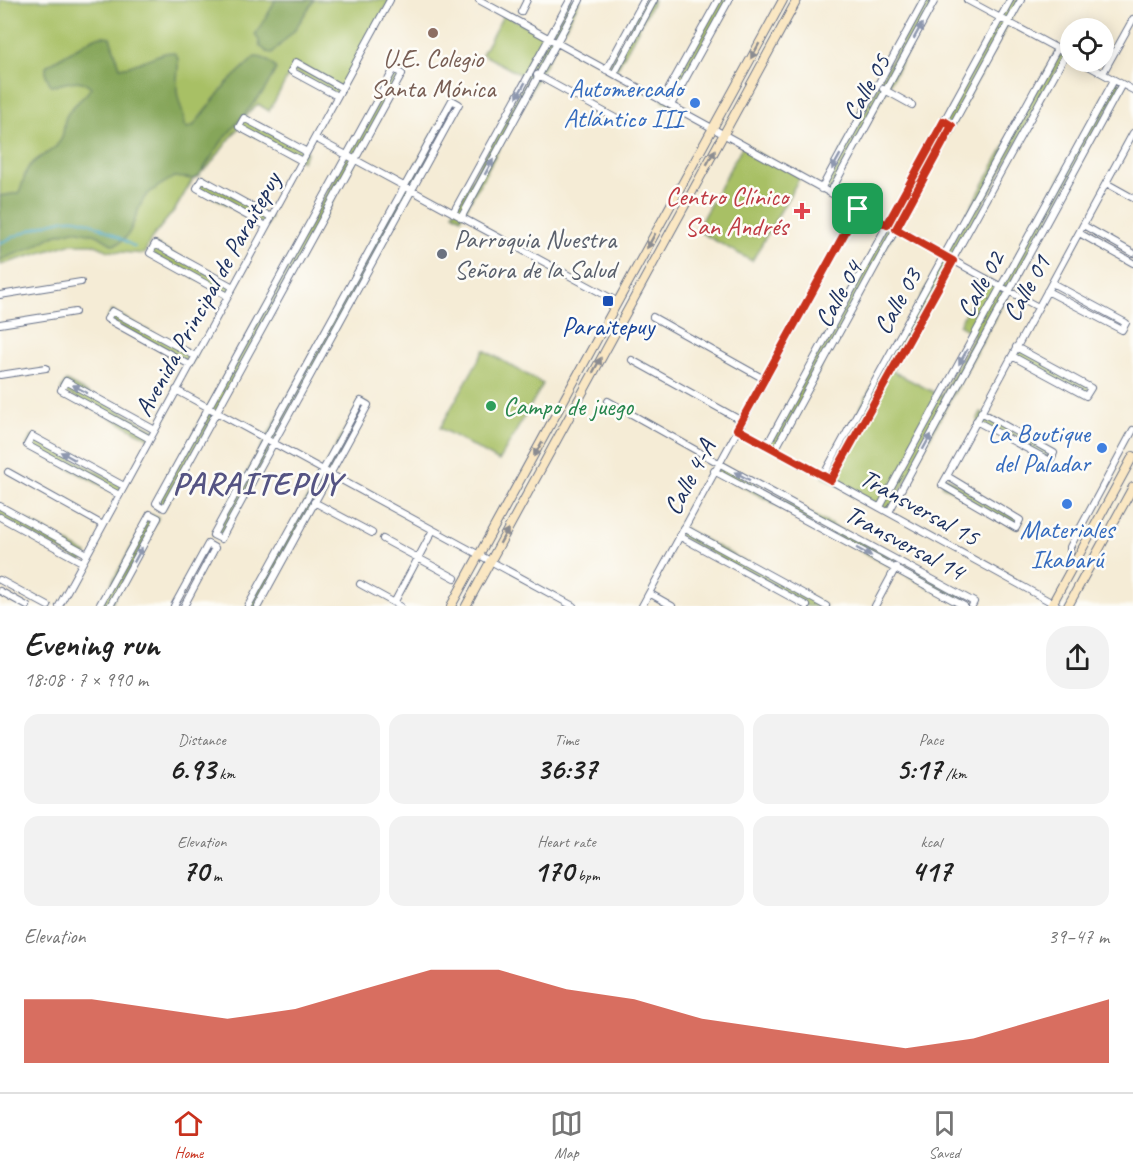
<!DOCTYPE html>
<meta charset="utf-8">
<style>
body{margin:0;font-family:Caveat,sans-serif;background:#f2f2f2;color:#222;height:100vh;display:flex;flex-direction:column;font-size:22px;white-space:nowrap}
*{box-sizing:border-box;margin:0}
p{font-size:20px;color:#767676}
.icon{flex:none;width:33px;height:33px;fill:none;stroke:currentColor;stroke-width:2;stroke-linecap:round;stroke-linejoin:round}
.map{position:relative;height:606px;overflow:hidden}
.side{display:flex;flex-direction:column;background:#fff;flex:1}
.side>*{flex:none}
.controls{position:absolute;left:1060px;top:18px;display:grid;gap:12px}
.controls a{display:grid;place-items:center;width:54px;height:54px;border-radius:50%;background:#fff;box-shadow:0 3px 15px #0003;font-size:30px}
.pin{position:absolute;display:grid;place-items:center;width:51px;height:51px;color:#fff;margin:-26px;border-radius:12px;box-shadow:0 3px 9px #0006}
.round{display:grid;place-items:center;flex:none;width:63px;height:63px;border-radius:24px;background:#f2f2f2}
.headline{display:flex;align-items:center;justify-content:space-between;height:102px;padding:0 24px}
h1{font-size:33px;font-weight:800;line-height:45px}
.metrics{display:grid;grid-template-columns:repeat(3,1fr);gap:9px;height:102px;padding:6px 24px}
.metrics div{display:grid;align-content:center;border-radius:15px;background:#f2f2f2;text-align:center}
.metrics b{font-size:30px;font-weight:800}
.metrics small{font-size:16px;font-weight:400}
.metrics p{font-size:16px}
.chart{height:168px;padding:12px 24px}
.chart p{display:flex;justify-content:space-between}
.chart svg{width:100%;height:108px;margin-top:6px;fill:#c8321e;opacity:.7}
.menu{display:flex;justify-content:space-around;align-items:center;height:84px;border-top:2px solid #e0e0e0;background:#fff;font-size:16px;color:#767676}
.menu a{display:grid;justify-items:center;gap:3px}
.menu .selected{color:#c8321e}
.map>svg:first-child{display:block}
</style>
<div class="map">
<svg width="1133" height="606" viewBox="0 0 1133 606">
<rect width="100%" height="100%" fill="#fdfcf7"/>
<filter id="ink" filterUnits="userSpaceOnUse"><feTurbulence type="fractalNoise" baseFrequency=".0167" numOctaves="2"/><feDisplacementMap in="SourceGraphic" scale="12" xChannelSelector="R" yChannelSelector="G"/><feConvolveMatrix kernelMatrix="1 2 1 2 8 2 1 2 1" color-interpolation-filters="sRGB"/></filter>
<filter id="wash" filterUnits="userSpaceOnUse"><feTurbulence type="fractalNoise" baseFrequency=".008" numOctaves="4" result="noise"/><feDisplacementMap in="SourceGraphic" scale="24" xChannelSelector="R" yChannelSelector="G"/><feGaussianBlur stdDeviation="1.35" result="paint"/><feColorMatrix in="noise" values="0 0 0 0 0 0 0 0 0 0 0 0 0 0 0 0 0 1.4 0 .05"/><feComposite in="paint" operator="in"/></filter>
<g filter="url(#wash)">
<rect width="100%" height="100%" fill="#f5ecd6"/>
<path fill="#a8c065" stroke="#627862" stroke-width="1.5" d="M0 0H390L337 96 291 71 269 111 258 104 244 118 307 152 302 161 239 127 209 166 193 179 176 208 151 239 144 254 109 251 93 244H70L0 265Z
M570 0H580L461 218 453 213 527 78 482 54 504 14 549 38Z
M644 0H654L614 74 606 70Z
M718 0H729L671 105 662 101Z
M924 0H935L830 193 821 189Z
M1010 0H1021L775 450 767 445Z
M1058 49 1066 53 892 371 941 396 974 334 959 325 984 278 1000 287 1114 80 1122 84 889 512 823 476Z
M394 69 402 74 164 508 156 503Z
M452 100 459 104 221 539 213 535Z
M743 145 800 177 752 261 696 230Z
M202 179 271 217 266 226 197 188Z
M155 244 233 287 228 296 150 253Z
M112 311 195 356 190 365 107 319Z
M1017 347 1091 388 1086 396 1012 356Z
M484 350 543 384 499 461 440 428Z
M66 381 155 430 150 439 61 390Z
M361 401 368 405 258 606H248Z
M981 412 1054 453 1050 461 977 421Z
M32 436 124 486 119 495 27 445Z
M718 464 974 602 972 606H964L714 471Z
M946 477 1020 520 1016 528 942 485Z
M0 506 87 554 82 562 0 517Z
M150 514 158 518 110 606H99Z
M683 528 826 606H807L679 536Z"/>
<path fill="#86a65a" stroke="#506a5c" stroke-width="1.5" d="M275 0H314L294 31 272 53 267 52 260 46 259 40 255 35 271 9Z
M104 36 110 37 120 67C136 70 176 38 178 60 179 69 176 79 177 89 177 102 185 112 184 125L187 128 193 126 227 83 255 57C263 56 271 62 276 69L264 91 222 141 199 176 193 179 174 177C165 183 154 188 146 196 134 209 135 241 113 245L97 235 74 230 55 235 32 248 0 260V196L18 193C24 185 23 176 28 168 34 159 46 155 54 148 69 134 60 127 67 115 73 103 86 98 91 87 79 75 64 85 51 86L46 75V66L95 37Z"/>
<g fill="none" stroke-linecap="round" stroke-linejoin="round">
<path stroke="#47a6c6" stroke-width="2" d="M0 243C15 236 60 216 76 219 94 221 119 238 135 247"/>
</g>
</g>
<g filter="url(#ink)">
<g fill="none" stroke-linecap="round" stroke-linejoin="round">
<defs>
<path id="street" d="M479 0 1038 307
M967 0 1071 56
M521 12 527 0
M1081 62 1133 90
M394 69 402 74 164 508 156 503Z
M606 70 644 0
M1103 73 1133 19
M614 74 654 0
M537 75 617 119
M883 89 912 105
M337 96 291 71 296 62 342 88
M452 100 459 104 221 539 213 535Z
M662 101 718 0
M671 105 729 0
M315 138 618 302
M302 161 239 127 244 118 307 152
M1106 183 1133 198
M821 189 924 0
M830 193 935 0
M453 213 570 0
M461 218 580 0
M1083 225 1133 253
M266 226 197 188 202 179 271 217
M1079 233 1133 263
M1047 291 1122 330 1126 323 1052 283
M0 295 81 282
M228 296 150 253 155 244 233 287
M653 317 764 379
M0 324 75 312
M1012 356 1086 396 1091 388 1016 347
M632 360 742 421
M190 365 107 319 112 311 195 356
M0 375 46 368
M176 390 573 606
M608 401 724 466 974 602 972 606
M976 421 1050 461 1054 453 981 412
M737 429 1058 606
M150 439 61 390 66 381 155 430
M767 445 1010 0
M775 450 1021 0
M714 471 964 606
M8 472 103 525
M823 476 1057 49
M947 476 1020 520 1016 528 942 485 947 476C1009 361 1071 247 1133 133
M831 480 1066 54
M119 495 27 445 32 436 124 486
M314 502 372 533
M0 506 87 554
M880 507 1114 80
M889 512 1122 84
M0 517 82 562
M684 528 826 606
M679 536 807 606
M383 539 455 578
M1070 570V547L1133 430
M0 580 48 606
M360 584 400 606
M0 591 27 606
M649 593 672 606
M394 603 433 530
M59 606 390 0
M99 606 150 514 158 518 110 606
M174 606 208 544 215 548 184 606
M248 606 361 401 368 405 258 606
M642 606 858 209
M875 606 896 567"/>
<path id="secondary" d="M451 606 783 0
M466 606 797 0
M1051 606 1133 456
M1068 606 1133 487"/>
</defs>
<use href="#street" stroke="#677188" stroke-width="8"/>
<use href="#secondary" stroke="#677188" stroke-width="10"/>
<use href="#street" stroke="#fff" stroke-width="6"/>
<use href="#secondary" stroke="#fae7c3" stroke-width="8"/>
</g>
<defs><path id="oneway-solid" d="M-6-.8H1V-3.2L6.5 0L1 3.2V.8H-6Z" transform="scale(1.5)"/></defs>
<g fill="#8d97ae">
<use href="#oneway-solid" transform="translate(918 31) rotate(-61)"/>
<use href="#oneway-solid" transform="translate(521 90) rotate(119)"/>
<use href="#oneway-solid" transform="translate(836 162) rotate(119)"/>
<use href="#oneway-solid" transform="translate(489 167) rotate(-61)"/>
<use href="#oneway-solid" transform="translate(963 357) rotate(119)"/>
<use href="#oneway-solid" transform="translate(80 389) rotate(-151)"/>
<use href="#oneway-solid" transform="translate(927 442) rotate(-61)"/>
<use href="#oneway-solid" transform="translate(68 456) rotate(-151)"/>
<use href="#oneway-solid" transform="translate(742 476) rotate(-152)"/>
<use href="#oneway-solid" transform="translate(864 552) rotate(28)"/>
<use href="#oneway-solid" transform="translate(138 555) rotate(-61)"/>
</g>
<g fill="#8a8b90">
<use href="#oneway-solid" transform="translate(755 51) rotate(119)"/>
<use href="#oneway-solid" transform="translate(711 157) rotate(-61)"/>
<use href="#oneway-solid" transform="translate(651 241) rotate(119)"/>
<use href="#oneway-solid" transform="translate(597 365) rotate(-61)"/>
<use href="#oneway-solid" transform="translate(538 449) rotate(119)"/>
<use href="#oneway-solid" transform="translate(504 536) rotate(-61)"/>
</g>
</g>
<g fill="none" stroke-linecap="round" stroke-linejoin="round" filter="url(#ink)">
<defs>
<path id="route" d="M944 121 952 126 896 229 953 261 831 480 737 429 858 209 887 225Z"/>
</defs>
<use href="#route" stroke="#fff" stroke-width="12"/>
<use href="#route" stroke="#c8321e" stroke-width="8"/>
</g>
<circle fill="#8d6e63" stroke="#fdfcf7" stroke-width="2" cx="433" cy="33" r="6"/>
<g fill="#3f7fe0" stroke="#fdfcf7" stroke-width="2">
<circle cx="695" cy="103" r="6"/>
<circle cx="1102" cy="448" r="6"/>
<circle cx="1067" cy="504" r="6"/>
</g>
<path fill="#e0444e" stroke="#fdfcf7" stroke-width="2" d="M799 202h6v6h6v6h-6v6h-6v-6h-6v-6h6z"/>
<circle fill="#6b7280" stroke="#fdfcf7" stroke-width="2" cx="442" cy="254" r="6"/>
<rect fill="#1a4fb4" stroke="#fdfcf7" stroke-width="2" x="602" y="295" width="12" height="12" rx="3"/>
<circle fill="#2e9e5b" stroke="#fdfcf7" stroke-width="2" cx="491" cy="406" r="6"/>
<g text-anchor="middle" stroke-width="5" stroke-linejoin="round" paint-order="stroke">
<g font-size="26" fill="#785e54" stroke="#fdfcf7">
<text x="433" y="67">U.E. Colegio<tspan x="433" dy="30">Santa Mónica</tspan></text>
</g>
<g font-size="26" fill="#1b2f5e" stroke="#fdfcf7">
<text transform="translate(866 87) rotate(-61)" y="9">Calle 05</text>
<text transform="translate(980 284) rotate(-61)" y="9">Calle 02</text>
<text transform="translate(1026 288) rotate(-61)" y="9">Calle 01</text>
<text transform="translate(207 294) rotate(-61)" y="9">Avenida Principal de Paraitepuy</text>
<text transform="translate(838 294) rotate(-61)" y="9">Calle 04</text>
<text transform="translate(897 301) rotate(-61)" y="9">Calle 03</text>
<text transform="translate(689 477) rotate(-62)" y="9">Calle 4-A</text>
<text transform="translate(920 507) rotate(29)" y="9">Transversal 15</text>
<text transform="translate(905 542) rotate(28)" y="9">Transversal 14</text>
</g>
<g font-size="26" fill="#366cbe" stroke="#fdfcf7" text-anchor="end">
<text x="683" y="97">Automercado<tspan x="683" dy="30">Atlántico III</tspan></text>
<text x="1090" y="442">La Boutique<tspan x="1090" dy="30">del Paladar</tspan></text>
<text x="1067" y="538" text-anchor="middle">Materiales<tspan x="1067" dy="30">Ikabarú</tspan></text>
</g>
<g font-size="26" fill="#be3a42" stroke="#fdfcf7" text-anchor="end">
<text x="788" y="205">Centro Clínico<tspan x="788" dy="30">San Andrés</tspan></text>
</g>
<g font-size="26" fill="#5b616d" stroke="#fdfcf7" text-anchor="start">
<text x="454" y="248">Parroquia Nuestra<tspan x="454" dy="30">Señora de la Salud</tspan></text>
</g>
<g font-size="26" fill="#164399" stroke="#fdfcf7">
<text x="608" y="335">Paraitepuy</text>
</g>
<g font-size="26" fill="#27864d" stroke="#fdfcf7" text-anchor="start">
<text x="503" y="415">Campo de juego</text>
</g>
<g font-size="32" font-weight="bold" letter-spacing="1.5" fill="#555483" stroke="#fdfcf7">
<text x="257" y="494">PARAITEPUY</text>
</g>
</g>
</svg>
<div class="controls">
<a><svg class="icon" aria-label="locate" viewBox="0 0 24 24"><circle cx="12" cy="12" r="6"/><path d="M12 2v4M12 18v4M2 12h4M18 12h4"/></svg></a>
</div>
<div class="pin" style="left:858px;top:209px;background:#1e9e55"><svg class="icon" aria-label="arrive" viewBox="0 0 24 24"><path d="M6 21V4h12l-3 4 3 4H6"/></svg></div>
</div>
<section class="side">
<div class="headline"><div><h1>Evening run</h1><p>18:08 · 7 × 990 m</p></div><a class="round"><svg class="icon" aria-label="share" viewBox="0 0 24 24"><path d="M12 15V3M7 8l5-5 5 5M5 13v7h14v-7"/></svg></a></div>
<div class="metrics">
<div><p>Distance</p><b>6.93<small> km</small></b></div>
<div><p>Time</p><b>36:37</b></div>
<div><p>Pace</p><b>5:17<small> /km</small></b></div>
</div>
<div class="metrics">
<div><p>Elevation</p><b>70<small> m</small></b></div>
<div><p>Heart rate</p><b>170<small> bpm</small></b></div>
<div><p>kcal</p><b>417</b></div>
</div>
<div class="chart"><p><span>Elevation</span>39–47 m</p>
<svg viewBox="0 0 160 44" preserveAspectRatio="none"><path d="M0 44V18L10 18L20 22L30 26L40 22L50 14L60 6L70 6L80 14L90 18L100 26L110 30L120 34L130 38L140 34L150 26L160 18V44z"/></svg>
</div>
</section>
<nav class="menu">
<a class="selected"><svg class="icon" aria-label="home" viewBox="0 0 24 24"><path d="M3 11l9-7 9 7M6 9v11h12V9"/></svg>Home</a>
<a><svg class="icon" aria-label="map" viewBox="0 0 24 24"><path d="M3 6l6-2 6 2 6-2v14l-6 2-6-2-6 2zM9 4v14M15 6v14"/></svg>Map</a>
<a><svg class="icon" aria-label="saved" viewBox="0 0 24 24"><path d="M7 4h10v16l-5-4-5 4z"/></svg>Saved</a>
</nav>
